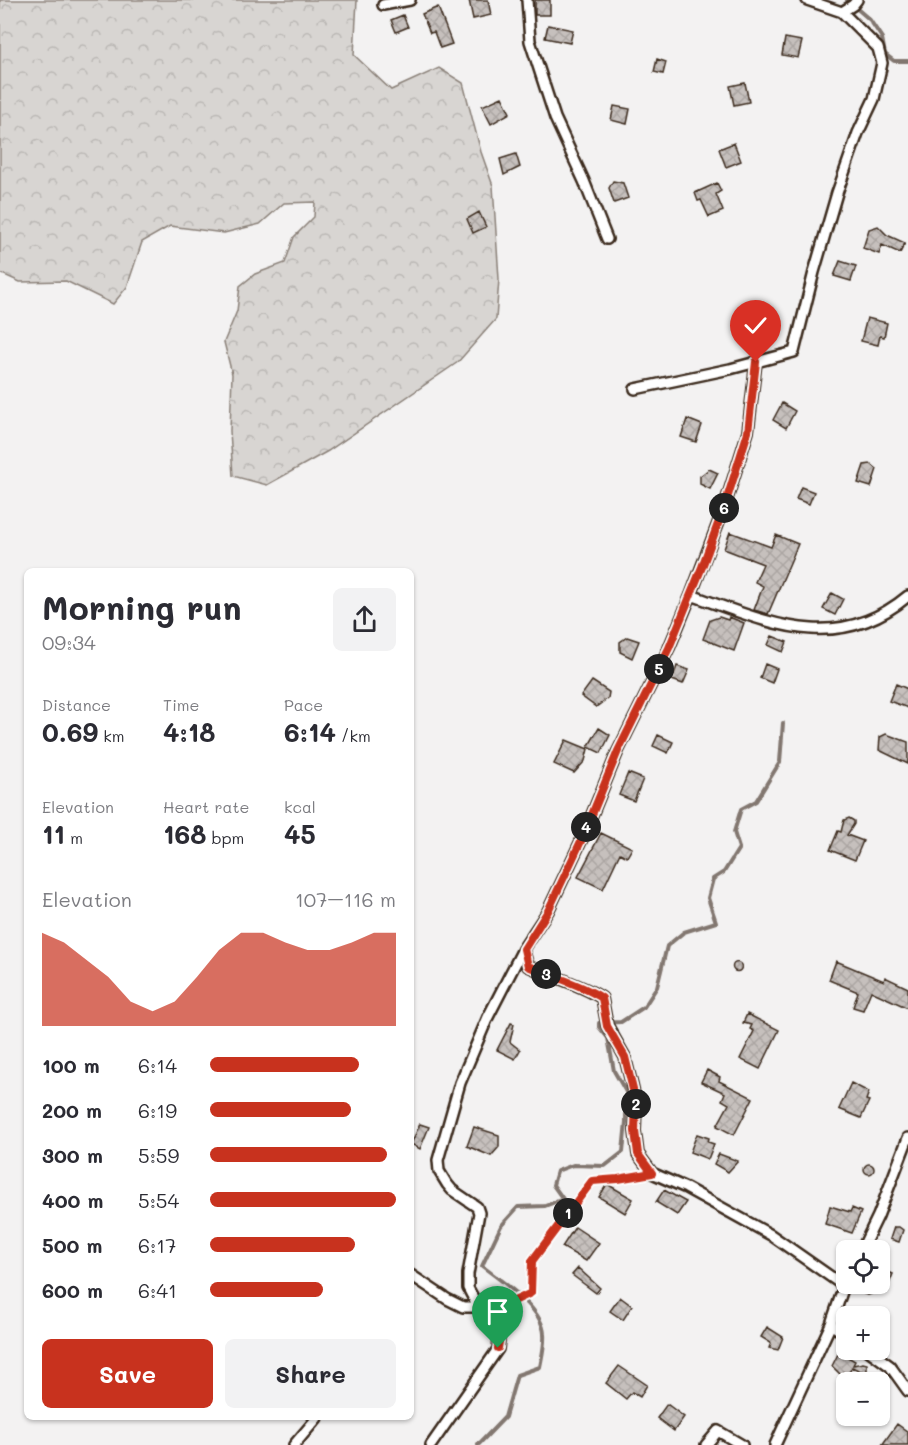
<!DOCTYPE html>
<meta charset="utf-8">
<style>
body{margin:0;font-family:Mali,sans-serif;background:#f2f2f3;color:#2b2b33;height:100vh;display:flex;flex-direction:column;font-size:22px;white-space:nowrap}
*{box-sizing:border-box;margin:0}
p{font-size:20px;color:#7c7c81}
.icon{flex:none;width:33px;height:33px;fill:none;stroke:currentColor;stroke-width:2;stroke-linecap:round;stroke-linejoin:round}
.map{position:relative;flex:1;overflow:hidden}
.panel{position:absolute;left:24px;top:568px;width:390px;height:852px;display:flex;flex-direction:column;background:#fff;border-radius:9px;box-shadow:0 2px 4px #0004}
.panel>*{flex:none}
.tools{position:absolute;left:836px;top:1240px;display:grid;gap:12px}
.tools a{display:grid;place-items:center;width:54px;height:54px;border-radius:9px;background:#fff;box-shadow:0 2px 4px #0004;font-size:30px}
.pin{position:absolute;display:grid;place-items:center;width:51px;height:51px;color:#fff;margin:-62px -26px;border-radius:50% 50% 50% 0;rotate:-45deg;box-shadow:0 0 6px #0007}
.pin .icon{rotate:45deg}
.km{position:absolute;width:30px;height:30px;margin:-15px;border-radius:50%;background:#222;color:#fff;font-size:16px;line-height:30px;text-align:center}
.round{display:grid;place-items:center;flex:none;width:63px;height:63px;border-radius:9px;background:#f2f2f3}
.headline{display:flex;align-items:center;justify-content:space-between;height:102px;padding:0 18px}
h1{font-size:33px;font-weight:700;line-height:45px}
.metrics{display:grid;grid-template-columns:repeat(3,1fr);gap:9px;height:102px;padding:6px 18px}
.metrics div{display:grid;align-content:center}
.metrics b{font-size:26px;font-weight:700}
.metrics small{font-size:16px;font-weight:400}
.metrics p{font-size:16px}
.chart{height:168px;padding:12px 18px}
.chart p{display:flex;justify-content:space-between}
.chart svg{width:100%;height:108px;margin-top:6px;fill:#c8321e;opacity:.7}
.action{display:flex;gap:12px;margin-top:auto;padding:12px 18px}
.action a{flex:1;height:69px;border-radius:9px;background:#c8321e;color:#fff;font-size:24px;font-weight:700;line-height:69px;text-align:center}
.action a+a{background:#f2f2f3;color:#2b2b33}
ul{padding:0 18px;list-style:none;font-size:20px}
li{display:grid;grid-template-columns:96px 72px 1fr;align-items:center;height:45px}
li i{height:15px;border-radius:8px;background:#c8321e}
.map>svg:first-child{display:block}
</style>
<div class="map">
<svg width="908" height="1445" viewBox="0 0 908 1445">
<defs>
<pattern id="forest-crowns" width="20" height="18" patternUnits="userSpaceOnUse" patternTransform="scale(1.5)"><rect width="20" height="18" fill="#d8d5d2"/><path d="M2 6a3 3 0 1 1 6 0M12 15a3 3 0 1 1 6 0" fill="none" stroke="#bab7b4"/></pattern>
<pattern id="building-cross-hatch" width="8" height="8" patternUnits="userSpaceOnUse" patternTransform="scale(1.5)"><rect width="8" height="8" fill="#c6c0bd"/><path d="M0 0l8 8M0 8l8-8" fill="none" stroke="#aba5a2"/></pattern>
</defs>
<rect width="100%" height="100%" fill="#f3f2f2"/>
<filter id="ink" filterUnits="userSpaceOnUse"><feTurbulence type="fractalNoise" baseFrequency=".0167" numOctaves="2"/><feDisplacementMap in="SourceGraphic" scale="12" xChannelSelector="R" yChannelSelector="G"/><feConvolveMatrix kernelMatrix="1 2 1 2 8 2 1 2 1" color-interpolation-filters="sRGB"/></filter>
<g filter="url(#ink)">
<path fill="url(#forest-crowns)" stroke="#8a8078" stroke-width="1.5" d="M0 0H357L354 55 391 90 439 68 463 83 481 152 493 186 499 279 496 319 458 362 328 451 267 485 233 476 230 431 232 374 224 342 237 311 240 286 255 274 285 263 294 237 314 217 315 202 284 203 260 224 224 233 170 226 142 242 127 287 113 304 66 281 20 282 0 273Z"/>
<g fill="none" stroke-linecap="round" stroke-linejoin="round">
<path stroke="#827770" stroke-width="4" d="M847 0 870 20 882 38 885 54 894 61H908
M478 1445 505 1417 517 1375 540 1367C542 1356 545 1345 544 1334 543 1308 501 1281 482 1266L501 1226 518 1207 545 1206 563 1199 553 1185 557 1171 573 1165 605 1166 623 1152 626 1122V1092L614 1071 608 1038 599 1027V1023L621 1022 644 1007 657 987 667 946 684 932 716 922 708 898 713 879 724 872 739 848 734 832 741 809 756 801 780 762 783 723"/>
</g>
<path fill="url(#building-cross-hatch)" stroke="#3b2a1e" stroke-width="1.5" d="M469 0H488L491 15 473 19Z
M535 0H550V15H535Z
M438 7 452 44 440 48 434 32 430 33 422 14Z
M403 15 408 27 396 32 391 20Z
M548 25 573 30 570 43 545 38Z
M785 38 802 41 798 58 782 55Z
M657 59 666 62 663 74 654 72Z
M745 83 749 102 734 105 730 86Z
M502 97 510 113 491 124 482 106Z
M614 106 630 109 627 124 611 120Z
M734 143 741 161 726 167 719 149Z
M516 154 520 167 504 175 500 159Z
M613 181 623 183 628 198 614 203 609 188Z
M717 183 721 191 716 194 723 211 709 217 701 200 698 201 695 193Z
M479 212 486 227 473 233 467 219Z
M878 226 887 235 905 243 900 253 882 245 879 254 863 248 869 229Z
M840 261 856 266 851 281 834 276Z
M867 318 887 323 884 337 880 336 878 345 861 341Z
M782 403 795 411 786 428 773 420Z
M687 419 702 425 696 442 681 437Z
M871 464 877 469 871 487 858 483 864 465Z
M709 469 718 473 710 489 700 484V476Z
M801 487 814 492 809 504 796 499Z
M730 532 771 547 776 535 798 544 768 614 754 610 763 586 755 582 763 564 724 549Z
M832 593 843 599 835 615 823 609Z
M719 617 728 620 729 617 744 623 734 651 703 639 710 620Z
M772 636 787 642 783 652 768 645Z
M627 637 639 641 632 658 620 652V642Z
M765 664 777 669 772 683 760 678Z
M677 666 689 670 683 684 672 680Z
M592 681 609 692 608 698 596 707 581 696Z
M896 684 908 689V708L889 701Z
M599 728 610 735 601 753 588 747Z
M886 734 908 742V764L879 750 880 737Z
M658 735 673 742 668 753 653 746Z
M566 740 588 749 585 761 574 773 554 764Z
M628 773 643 779 634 801 619 795Z
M849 818 854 821V824L847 835 863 841 855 860 830 850 838 831 841 832 844 820Z
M601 833 632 848 627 857 620 853 603 889 578 877Z
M836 961 884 981 885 977 908 988V1008L871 991 863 1010 853 1007 858 992 829 980Z
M732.5 967a4.5 4.5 0 1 1 9 0a4.5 4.5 0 1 1-9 0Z
M747 1014 779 1030 760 1069 740 1059 754 1031 750 1029 752 1025 743 1023Z
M511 1023 514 1024 510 1042 520 1050 515 1059 497 1050Z
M707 1070 720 1077 719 1081 753 1098 734 1135 717 1126 729 1104 722 1100 725 1093 701 1082Z
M851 1083 869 1092 866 1100 869 1101 861 1118 839 1109Z
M420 1124 429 1127 420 1149 411 1144Z
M474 1127 499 1135V1147L491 1156 467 1146Z
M697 1134 709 1138 708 1142 714 1144 708 1159 690 1152Z
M719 1154 738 1161 728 1172 714 1164Z
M864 1169a5 5 0 1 1 10 0a5 5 0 1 1-10 0Z
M607 1184 633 1199 625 1213 599 1197Z
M664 1190 686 1202 677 1215 656 1202Z
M830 1206 850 1212 852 1208 861 1212 852 1233 825 1224Z
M575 1227 599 1243 586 1261 562 1247Z
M894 1227H899L903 1230 899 1242 890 1239Z
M578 1268 600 1288 596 1293 572 1275Z
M879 1268 893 1274 887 1289 879 1285Z
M865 1284H878L871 1294 868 1295 864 1294 862 1290Z
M620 1297 632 1306 623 1320 610 1311Z
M767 1327 783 1337 778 1350 769 1348 771 1343 761 1337Z
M839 1352 855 1361 853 1365 863 1363 867 1364V1374L852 1367 848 1375 843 1372 841 1375 832 1366Z
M619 1366 647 1385 640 1397 632 1392 626 1399 606 1383Z
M667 1404 684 1417 674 1431 657 1418Z
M897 1424 908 1432V1445H882Z"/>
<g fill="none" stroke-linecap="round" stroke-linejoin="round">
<defs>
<path id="minor" d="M527 0 530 41 555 118 584 181 607 239
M383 5 410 0
M842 12 853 5 857 0
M635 389 730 369 794 352 814 272 837 193 858 133 874 99 882 63 878 48 842 12 807 0
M691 595C768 622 836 656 908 596
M523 949 528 966C552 977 579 983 602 998L607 1025 625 1057 636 1102 635 1131 638 1154 652 1173 686 1188 771 1235 844 1286 831 1324 775 1445
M861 1251 878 1216 908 1138
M411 1275 447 1299 463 1307H478L493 1311C499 1325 500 1334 498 1349L431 1445
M478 1307 468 1288V1274L479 1213 477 1207 452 1190 447 1184 439 1171 438 1160 460 1083 488 1017 523 949 548 911 582 839 618 751 669 648 691 595 725 505 748 432 756 362
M831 1324 846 1335
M868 1350 890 1366 908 1391
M294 1445 317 1418
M706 1445 718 1431 742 1445"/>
</defs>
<use href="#minor" stroke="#3b2a1e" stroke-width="14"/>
<path stroke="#3b2a1e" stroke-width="2" stroke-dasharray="6 4.5" stroke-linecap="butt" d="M501 1307 531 1293 532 1261 592 1181 618 1179 642 1175"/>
<use href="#minor" stroke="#fff" stroke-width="9"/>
</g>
</g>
<g fill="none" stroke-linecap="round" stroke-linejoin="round" filter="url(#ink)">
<defs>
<path id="route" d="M498 1348C501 1334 499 1325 493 1311L531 1293 532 1261 592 1181 618 1179 652 1173 638 1154 635 1131 636 1102 625 1057 607 1026 602 998C579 983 553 977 528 966L524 949 548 911 582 839 618 751 669 648 702 567 725 505 748 432 756 362"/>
</defs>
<use href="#route" stroke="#fff" stroke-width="12"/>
<use href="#route" stroke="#c8321e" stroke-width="8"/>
</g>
</svg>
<div class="tools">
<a><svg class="icon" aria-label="locate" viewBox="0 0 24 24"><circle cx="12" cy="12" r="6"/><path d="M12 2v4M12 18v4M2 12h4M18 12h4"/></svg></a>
<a>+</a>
<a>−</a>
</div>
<div class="pin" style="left:498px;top:1348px;background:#1e9e55"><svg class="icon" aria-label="arrive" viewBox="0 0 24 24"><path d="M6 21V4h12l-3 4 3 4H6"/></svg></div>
<div class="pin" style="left:756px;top:362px;background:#d93025"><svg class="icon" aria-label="check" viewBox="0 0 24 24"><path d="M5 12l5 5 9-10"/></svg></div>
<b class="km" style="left:568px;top:1213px">1</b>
<b class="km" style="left:636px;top:1104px">2</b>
<b class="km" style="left:546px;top:974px">3</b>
<b class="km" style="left:586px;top:827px">4</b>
<b class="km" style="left:659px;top:669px">5</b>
<b class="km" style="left:724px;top:508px">6</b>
<section class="panel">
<div class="headline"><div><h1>Morning run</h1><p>09:34</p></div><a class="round"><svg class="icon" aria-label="share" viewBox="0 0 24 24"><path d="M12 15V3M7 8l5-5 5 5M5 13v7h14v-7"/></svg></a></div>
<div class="metrics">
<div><p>Distance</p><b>0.69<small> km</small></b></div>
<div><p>Time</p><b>4:18</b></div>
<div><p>Pace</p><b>6:14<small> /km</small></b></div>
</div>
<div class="metrics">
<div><p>Elevation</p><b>11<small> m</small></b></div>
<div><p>Heart rate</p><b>168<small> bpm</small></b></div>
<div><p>kcal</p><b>45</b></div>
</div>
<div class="chart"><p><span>Elevation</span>107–116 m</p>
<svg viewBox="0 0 160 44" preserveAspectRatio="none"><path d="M0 44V6L10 10L20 17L30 24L40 34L50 38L60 34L70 24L80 13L90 6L100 6L110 10L120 13L130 13L140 10L150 6L160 6V44z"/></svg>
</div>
<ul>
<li><b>100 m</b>6:14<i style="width:80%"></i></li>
<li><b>200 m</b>6:19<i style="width:76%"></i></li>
<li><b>300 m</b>5:59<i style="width:95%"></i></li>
<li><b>400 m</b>5:54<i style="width:100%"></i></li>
<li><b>500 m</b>6:17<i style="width:78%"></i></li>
<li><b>600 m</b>6:41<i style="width:61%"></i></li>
</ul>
<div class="action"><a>Save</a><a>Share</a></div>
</section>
</div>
